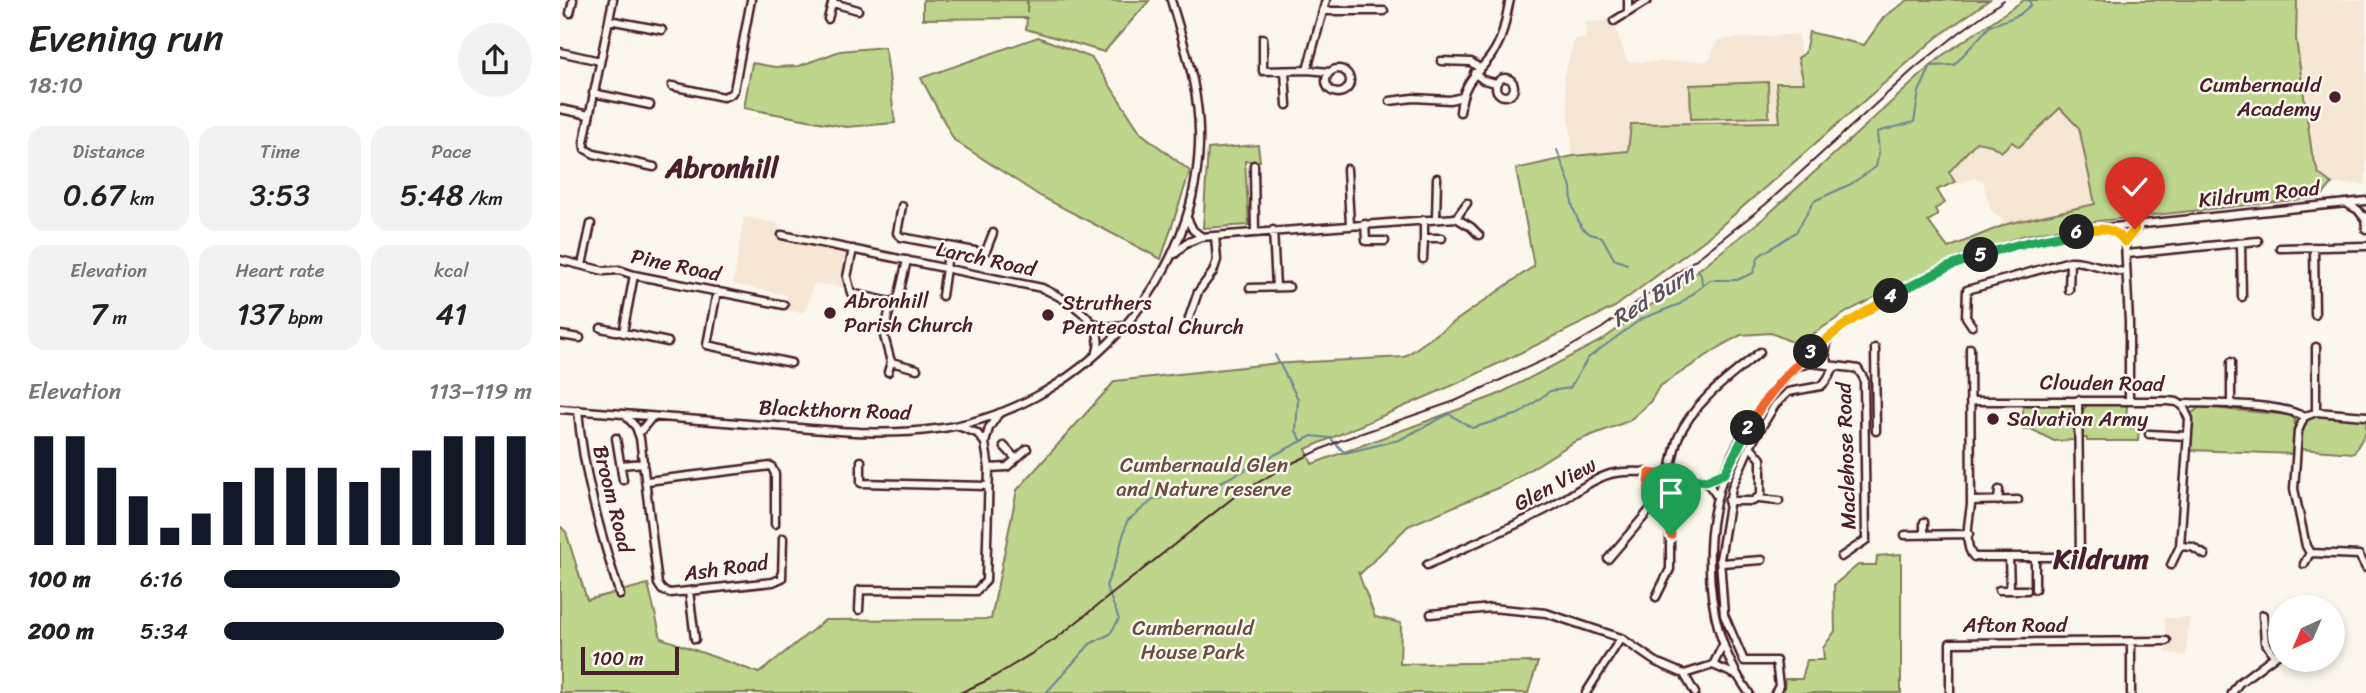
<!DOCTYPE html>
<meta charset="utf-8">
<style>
body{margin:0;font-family:Sriracha,sans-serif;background:#f2f2f2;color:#222;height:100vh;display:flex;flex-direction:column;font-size:26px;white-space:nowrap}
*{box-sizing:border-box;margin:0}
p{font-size:23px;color:#767676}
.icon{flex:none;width:38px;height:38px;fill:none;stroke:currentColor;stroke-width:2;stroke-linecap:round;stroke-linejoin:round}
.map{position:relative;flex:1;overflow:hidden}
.panel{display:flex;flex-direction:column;background:#fff;width:560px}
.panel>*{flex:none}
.needle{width:46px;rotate:224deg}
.tools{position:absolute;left:1708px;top:595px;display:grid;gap:14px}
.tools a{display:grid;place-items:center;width:77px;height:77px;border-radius:50%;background:#fff;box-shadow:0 4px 10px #0003;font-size:35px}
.scale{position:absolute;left:21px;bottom:18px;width:98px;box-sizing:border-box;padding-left:7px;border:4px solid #4a1f2b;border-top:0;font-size:19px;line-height:24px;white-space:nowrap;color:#4a1f2b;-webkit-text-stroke:5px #fbf7ec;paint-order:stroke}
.pin{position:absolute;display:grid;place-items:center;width:60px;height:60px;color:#fff;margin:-72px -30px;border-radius:50% 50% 50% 0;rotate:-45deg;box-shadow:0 0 7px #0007}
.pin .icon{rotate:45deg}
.km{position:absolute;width:35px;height:35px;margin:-18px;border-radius:50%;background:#222;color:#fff;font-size:19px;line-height:35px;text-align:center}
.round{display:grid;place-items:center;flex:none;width:74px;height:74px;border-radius:37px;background:#f2f2f2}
.summary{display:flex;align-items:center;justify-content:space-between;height:119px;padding:0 28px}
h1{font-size:38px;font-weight:600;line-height:52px}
.metrics{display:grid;grid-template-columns:repeat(3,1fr);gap:10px;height:119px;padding:7px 28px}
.metrics div{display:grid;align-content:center;border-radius:18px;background:#f2f2f2;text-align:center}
.metrics b{font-size:30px;font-weight:600}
.metrics small{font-size:19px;font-weight:400}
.metrics p{font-size:19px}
.chart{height:196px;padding:14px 28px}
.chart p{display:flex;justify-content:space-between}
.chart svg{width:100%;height:126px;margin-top:7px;stroke:#111827;stroke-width:6}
ul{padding:0 28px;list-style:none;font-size:23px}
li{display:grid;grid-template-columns:112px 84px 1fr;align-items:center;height:52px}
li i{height:18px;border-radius:9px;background:#111827}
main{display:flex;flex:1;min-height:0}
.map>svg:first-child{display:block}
</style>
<main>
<section class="panel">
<div class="summary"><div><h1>Evening run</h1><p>18:10</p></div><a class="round"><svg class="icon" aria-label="share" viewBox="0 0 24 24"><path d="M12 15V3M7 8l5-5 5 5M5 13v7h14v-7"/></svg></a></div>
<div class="metrics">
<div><p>Distance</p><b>0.67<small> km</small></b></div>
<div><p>Time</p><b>3:53</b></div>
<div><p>Pace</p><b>5:48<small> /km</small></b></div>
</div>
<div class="metrics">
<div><p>Elevation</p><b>7<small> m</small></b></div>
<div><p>Heart rate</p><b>137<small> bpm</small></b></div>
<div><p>kcal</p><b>41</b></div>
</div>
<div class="chart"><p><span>Elevation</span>113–119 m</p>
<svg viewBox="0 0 160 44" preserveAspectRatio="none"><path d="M5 44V6M15 44V6M25 44V17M35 44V27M45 44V38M55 44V33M65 44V22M75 44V17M85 44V17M95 44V17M105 44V22M115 44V17M125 44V11M135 44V6M145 44V6M155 44V6"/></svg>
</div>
<ul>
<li><b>100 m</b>6:16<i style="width:57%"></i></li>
<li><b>200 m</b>5:34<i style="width:91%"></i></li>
</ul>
</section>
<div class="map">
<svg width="1806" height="693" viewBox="0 0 1806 693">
<rect width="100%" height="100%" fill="#fbf7ec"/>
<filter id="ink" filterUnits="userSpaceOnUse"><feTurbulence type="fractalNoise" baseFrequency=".0143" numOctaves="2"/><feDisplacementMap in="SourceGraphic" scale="14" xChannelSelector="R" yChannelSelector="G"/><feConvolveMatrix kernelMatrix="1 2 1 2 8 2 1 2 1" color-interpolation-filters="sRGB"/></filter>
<g filter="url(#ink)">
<path fill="#f6e6d4" d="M1737 0H1806V184H1772L1759 174 1752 154 1736 39Z
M1051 21 1054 24 1068 62 1149 61 1158 40 1238 34 1245 83 1220 122 1071 124 1068 151 1013 156 1004 76 1014 39H1026V22Z
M1483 68 1518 93 1543 203 1447 224 1430 209 1423 180 1414 178 1397 184 1390 171Z
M184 217 219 224 218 236 286 250 283 287 254 283 245 313 226 310 227 295 173 284Z
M1605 618H1629L1626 656 1606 652Z"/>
<path fill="#bdd68c" stroke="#847a5c" stroke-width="2" fill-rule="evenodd" d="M363 0H467V13L468 0 589 1 544 52 466 29 467 18 363 19Z
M1348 0H1429L1376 38 1146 239 1055 307 898 383 746 449 752 464 937 395 1042 340 1123 282 1204 218 1383 55 1464 0H1737L1736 39 1752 154 1759 174 1772 184 1761 197 1539 221 1462 236 1388 262 1290 310 1237 344 1211 333 1181 335 1166 343 1099 387 1090 402 1069 421 1014 442 947 484 848 526 800 574 798 572 815 617 841 623 840 664 978 662 968 693H0V526L6 532 27 600 88 584 101 638 199 673 265 620 431 619 457 490 555 381 710 364 844 357 974 266 956 169 1013 156 1068 151 1071 124 1220 122 1216 83H1244L1238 58 1245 53 1249 32 1304 45 1324 17ZM1500 108 1519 128 1535 204 1447 224 1388 248 1368 221 1378 215 1375 209 1385 203 1377 190 1395 182 1389 172 1416 142 1431 145 1441 152 1452 142 1459 147Z
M478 37 532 58 581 133 630 171 601 259 480 196 394 140 361 78Z
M324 47 326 52 335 123 286 127 184 108 192 63 215 67 239 66 280 51Z
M1208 82 1209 117 1131 119 1130 85Z
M698 145 700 161H685L689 225 643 228 648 149Z
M1510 403 1514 407V440L1494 441 1471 429H1462L1463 404Z
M1529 403H1567L1566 427 1579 428 1578 441H1527V438H1522V411Z
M1640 407 1730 415 1735 420 1733 454 1631 450 1632 413Z
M1753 416 1806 419V432L1794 453 1740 449C1741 435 1740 423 1753 416Z
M1341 554V693H1224L1225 679H1242L1247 660H1264L1263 648 1275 631 1274 585 1298 565H1316L1317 556Z"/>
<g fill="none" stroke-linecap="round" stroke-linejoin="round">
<path stroke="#6a8498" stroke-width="2" d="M997 150 1011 187 1012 204 1017 218 1022 228 1030 234 1042 237 1054 259 1067 264
M1137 269 1141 274 1142 284
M715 355 738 399 736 431 742 441
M486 693 530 644 550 634 559 619 546 586 558 555 567 521 593 500 649 488 752 436 770 438 785 453 839 440 889 414 912 428 959 414 990 391 1010 388 1028 358 1081 319 1120 304 1150 280H1177L1193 273 1199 256 1236 232 1254 201 1291 184 1316 167 1319 152 1317 132 1354 122 1359 92 1371 66 1394 65 1430 26 1459 15 1471 5 1469 0"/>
<defs>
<path id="minor" d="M53 0 24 142 25 149 34 154 94 167
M1068 0V12
M273 3 298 10
M763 11H824
M10 13 13 0
M268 19 273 0
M49 20 102 30
M1054 21 1088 0
M703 38V71L747 70 770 72
M0 52 40 61
M881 61 911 62 919 68
M766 81a12 12 0 1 1 24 0a12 12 0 1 1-24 0Z
M747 70 766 0
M725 71 727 105
M914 73 923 80 936 83
M936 87a9 9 0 1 1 18 0a9 9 0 1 1-18 0Z
M112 86 163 97 171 94 174 90 191 0
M33 93 90 105
M830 101 853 98 890 100 902 97
M0 109 29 115
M900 112C904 72 925 73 938 44 945 31 946 14 950 0
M694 165 695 232
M787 169 790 225
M1789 205 1798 210 1805 219
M342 206 337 233 341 237 420 252 426 251 433 233
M1805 216 1806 229
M627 218 633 230 642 237
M896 218 907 203
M876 219 877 178
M864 220V238H882
M805 224 806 241H825
M1547 229 1558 234 1565 242
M713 230 716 287
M222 235 482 288C506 299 547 321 537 352
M1681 244 1682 297
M1754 247 1755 315
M1720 248 1806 246
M293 249 287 277 291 293 331 302 338 299 347 260
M615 254 626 243 641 237 896 218 911 227 919 235
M1567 254 1698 241
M863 259 864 238
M0 260 44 271 59 270 74 275 224 305
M22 265 31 224
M690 288 729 287
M1509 290 1510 261
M157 291 147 345 231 363
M382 296 389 247
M629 318 638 292 653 272 657 260 655 236
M531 322 546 327 565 325
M1412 326 1406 317 1407 290 1510 261C1527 260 1547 271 1566 272
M41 328 108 342
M63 333 74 275
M0 335 20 338
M1268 339 1265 354 1269 365
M1315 348 1316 431
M1410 348 1411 505C1409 519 1403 547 1414 557H1520L1518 400
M331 362 357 369
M1671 362V405
M1237 366 1251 363 1292 368 1298 369 1304 379 1306 540 1281 557
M328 372 331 362 324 336 331 302
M1569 399V322L1565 242 1579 226
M1410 401H1608L1617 402 1623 406 1628 403C1656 404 1722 403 1744 417L1756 412 1806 416
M0 409C76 415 152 421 228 427 277 431 326 436 376 429 515 411 634 287 639 145 641 94 625 48 611 0
M18 410C23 473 41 535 60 595
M1756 412V347
M65 415 76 427 80 438 98 584 102 590 110 593 213 582 222 578 223 538
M1744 417 1738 431 1734 489 1746 546 1750 553 1799 555 1806 568
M398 426 417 433 425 443
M79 433 92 417
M1589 434 1627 436
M56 438 63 480
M444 446 456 459
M301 461V483L427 486
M61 465 84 463
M429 468 447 467 467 449
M1090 473 1089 499 1110 527V569L1096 597
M1109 475C1112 463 1114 449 1118 438 1133 402 1171 376 1200 352
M87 481 211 466 215 474V524
M1146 481 1165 473
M1199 499 1219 501
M1168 501H1193L1201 495V459L1190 446
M1411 501 1458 500
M1438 501 1439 490
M1364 522V534
M1345 535 1409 534
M1620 546 1632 547 1645 555
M1449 557 1450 590
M1048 559 1093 506
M1161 563 1202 560
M1744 564 1750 553
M867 565C908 546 949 529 989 508 1008 498 1035 476 1055 473 1085 469 1117 476 1146 481L1157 496
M1611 565 1620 546 1629 419 1623 406
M1475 589V557
M1439 590H1467
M129 591 135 639
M299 610 300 590 416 591 426 581 429 468 425 443 429 428 439 413
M871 614 931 608 986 613 1061 638 1096 662 1124 674 1153 665 1176 675
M1703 615 1705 642 1714 656
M1571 642V693
M1153 665 1163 645
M1124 674 1135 693
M1026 693 1061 638
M1189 693C1158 650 1148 601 1150 548 1154 428 1247 339 1348 287 1368 276 1389 265 1410 258 1454 244 1499 235 1544 228L1806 201
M1215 693 1219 686 1216 661H1184L1164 615 1160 559 1172 487 1190 446 1215 405 1228 392 1261 386 1266 381 1275 366
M1390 693V643L1607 641
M1672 693 1679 683 1720 652"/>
</defs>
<use href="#minor" stroke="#4a1f2b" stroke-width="11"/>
<use href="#minor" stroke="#fbf7ec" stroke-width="6"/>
<path stroke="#4a1f2b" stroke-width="2" d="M400 693 430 679 494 640 674 497 724 467 779 441 895 401 1003 351 1042 328 1143 254 1206 204 1355 68 1400 32 1444 0"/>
</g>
</g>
<g fill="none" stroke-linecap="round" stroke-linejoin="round" filter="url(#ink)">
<defs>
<path id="split-1" d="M1111 535C1110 515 1097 516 1091 502 1087 493 1089 483 1090 473L1119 477"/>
<path id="split-2" d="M1119 477 1146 481 1165 473 1188 428"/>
<path id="split-3" d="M1188 428C1204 398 1225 374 1251 352"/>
<path id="split-4" d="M1251 352 1283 326 1331 296"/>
<path id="split-5" d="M1331 296 1388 267 1421 255"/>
<path id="split-6" d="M1421 255 1460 244 1517 232"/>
<path id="split-7" d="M1517 232C1536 229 1552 224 1565 242L1575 229"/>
</defs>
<use href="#split-1" stroke="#fff" stroke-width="14"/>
<use href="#split-2" stroke="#fff" stroke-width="14"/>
<use href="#split-3" stroke="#fff" stroke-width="14"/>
<use href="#split-4" stroke="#fff" stroke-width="14"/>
<use href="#split-5" stroke="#fff" stroke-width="14"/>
<use href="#split-6" stroke="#fff" stroke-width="14"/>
<use href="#split-7" stroke="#fff" stroke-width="14"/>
<use href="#split-1" stroke="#f0652b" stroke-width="9"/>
<use href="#split-2" stroke="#22a559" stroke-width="9"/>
<use href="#split-3" stroke="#f0652b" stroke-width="9"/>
<use href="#split-4" stroke="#f5b400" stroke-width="9"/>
<use href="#split-5" stroke="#22a559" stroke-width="9"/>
<use href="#split-6" stroke="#22a559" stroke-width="9"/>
<use href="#split-7" stroke="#f5b400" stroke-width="9"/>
</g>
<g fill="#4a1f2b" stroke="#fbf7ec" stroke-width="2.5">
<circle cx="1775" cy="97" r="7"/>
<circle cx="270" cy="313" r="7"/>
<circle cx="488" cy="315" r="7"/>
<circle cx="1433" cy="419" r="7"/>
</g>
<g text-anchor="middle" stroke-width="5" stroke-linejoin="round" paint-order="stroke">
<g font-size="21" fill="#4a1f2b" stroke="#fbf7ec" text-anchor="start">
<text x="1761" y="92" text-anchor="end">Cumbernauld<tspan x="1761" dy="24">Academy</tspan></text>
<text x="284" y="308">Abronhill<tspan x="284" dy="24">Parish Church</tspan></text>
<text x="502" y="310">Struthers<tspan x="502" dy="24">Pentecostal Church</tspan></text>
<text x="1447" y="426">Salvation Army</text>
</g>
<g font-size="21" fill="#4a1f2b" stroke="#fbf7ec">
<text transform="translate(1699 194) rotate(-6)" y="7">Kildrum Road</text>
<text transform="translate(426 259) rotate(12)" y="7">Larch Road</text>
<text transform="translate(116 265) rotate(12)" y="7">Pine Road</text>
<text transform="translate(1542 383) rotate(1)" y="7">Clouden Road</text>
<text transform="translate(275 410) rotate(2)" y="7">Blackthorn Road</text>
<text transform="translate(1286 456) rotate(-92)" y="7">Maclehose Road</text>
<text transform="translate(995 484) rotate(-28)" y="7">Glen View</text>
<text transform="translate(53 499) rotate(76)" y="7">Broom Road</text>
<text transform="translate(166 568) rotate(-8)" y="7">Ash Road</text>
<text x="1455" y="632">Afton Road</text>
</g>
<g font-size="21" fill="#674d43" stroke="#fbf7ec">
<text x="644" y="472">Cumbernauld Glen<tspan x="644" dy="24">and Nature reserve</tspan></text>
<text x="633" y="635">Cumbernauld<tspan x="633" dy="24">House Park</tspan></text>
</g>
<g font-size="23" font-style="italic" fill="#5a5261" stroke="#fbf7ec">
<text transform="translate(1093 296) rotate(-32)" y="8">Red Burn</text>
</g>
<g font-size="28" font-weight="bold" fill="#4a1f2b" stroke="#fbf7ec">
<text x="162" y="177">Abronhill</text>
<text x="1541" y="568">Kildrum</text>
</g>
</g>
</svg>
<div class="tools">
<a><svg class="needle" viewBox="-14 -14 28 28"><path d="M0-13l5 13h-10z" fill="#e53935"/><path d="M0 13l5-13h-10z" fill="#767676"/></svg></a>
</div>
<div class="scale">100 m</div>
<div class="pin" style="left:1111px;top:535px;background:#1e9e55"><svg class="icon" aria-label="arrive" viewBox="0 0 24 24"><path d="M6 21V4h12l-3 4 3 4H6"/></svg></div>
<div class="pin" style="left:1575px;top:229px;background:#d93025"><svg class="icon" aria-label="check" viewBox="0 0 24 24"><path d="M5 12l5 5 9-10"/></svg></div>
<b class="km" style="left:1188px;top:428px">2</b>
<b class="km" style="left:1251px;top:352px">3</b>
<b class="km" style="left:1331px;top:296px">4</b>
<b class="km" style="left:1421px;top:255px">5</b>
<b class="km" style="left:1517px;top:232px">6</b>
</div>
</main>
